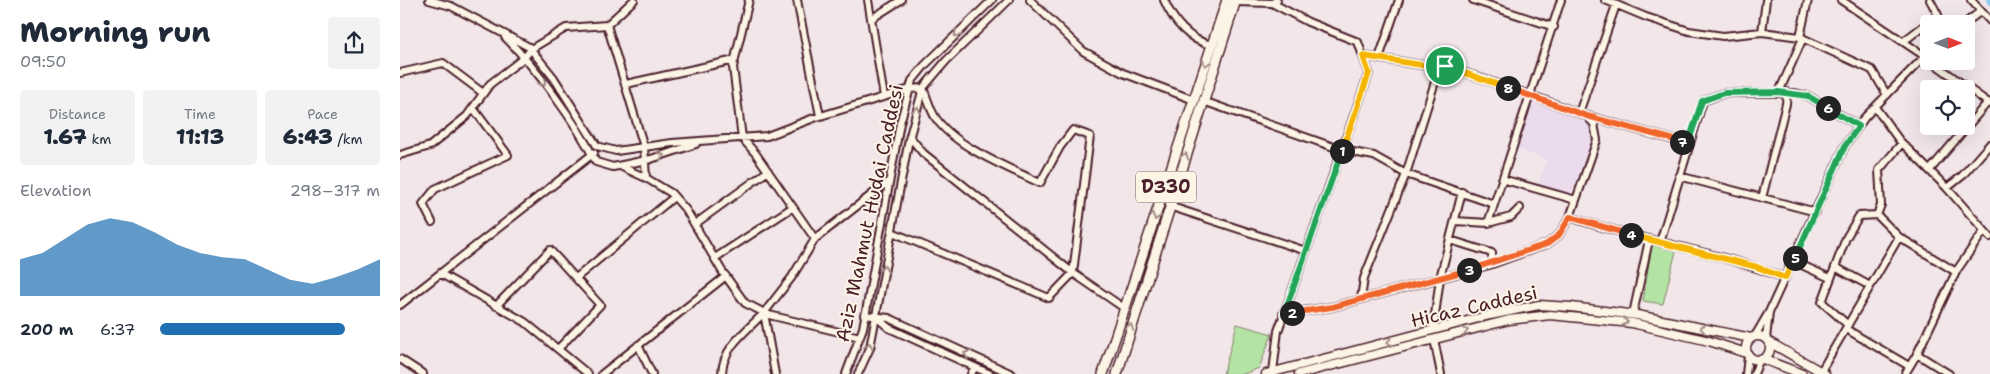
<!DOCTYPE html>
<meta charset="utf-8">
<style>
body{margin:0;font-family:"Shantell Sans",sans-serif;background:#f2f2f3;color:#1f2937;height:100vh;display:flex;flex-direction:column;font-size:19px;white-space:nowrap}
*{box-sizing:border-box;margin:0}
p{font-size:16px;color:#747a83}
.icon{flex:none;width:28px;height:28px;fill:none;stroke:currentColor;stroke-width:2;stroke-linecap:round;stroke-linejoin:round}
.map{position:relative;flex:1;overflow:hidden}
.side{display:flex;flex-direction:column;background:#fff;width:400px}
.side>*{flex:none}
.needle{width:32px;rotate:90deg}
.fabs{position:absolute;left:1520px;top:15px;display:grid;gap:10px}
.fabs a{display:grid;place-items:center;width:55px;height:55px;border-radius:5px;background:#fff;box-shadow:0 5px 20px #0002;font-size:25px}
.pin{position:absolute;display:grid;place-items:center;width:42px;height:42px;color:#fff;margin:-21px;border:2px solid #fff;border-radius:50%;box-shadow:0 1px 5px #0007}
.km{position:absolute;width:25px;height:25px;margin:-12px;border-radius:50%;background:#222;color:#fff;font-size:14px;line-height:25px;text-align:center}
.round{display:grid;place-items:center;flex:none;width:52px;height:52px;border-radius:5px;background:#f2f2f3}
.summary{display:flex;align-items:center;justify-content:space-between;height:85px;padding:0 20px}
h1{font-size:28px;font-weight:800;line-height:38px}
.figures{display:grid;grid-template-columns:repeat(3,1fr);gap:8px;height:85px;padding:5px 20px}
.figures div{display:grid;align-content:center;border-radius:5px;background:#f2f2f3;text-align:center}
.figures b{font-size:21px;font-weight:800}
.figures small{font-size:14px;font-weight:400}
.figures p{font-size:14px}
.chart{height:140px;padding:10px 20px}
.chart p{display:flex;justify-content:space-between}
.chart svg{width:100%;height:90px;margin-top:5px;fill:#1f6fb2;opacity:.7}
ul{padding:0 20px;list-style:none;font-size:16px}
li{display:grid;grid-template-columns:80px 60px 1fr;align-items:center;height:38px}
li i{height:12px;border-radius:6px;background:#1f6fb2}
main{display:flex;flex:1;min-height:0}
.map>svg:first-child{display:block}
</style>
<main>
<section class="side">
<div class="summary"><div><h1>Morning run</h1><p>09:50</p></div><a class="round"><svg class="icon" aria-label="share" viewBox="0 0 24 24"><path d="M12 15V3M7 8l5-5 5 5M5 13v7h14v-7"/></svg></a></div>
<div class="figures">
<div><p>Distance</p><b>1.67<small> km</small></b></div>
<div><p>Time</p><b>11:13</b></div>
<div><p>Pace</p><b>6:43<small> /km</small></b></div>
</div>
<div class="chart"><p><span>Elevation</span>298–317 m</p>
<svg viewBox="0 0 160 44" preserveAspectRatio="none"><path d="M0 44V26L10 23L20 16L30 9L40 6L50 8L60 13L70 19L80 23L90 25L100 26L110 31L120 36L130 38L140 35L150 31L160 26V44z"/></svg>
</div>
<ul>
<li><b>200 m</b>6:37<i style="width:84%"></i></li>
</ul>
</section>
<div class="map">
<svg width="1590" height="374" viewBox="0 0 1590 374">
<rect width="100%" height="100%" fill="#f2e6e9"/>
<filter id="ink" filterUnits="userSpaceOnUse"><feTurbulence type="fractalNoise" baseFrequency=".02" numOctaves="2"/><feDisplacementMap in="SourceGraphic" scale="10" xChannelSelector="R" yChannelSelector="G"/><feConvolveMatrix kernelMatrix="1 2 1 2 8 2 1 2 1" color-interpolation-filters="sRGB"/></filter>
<g filter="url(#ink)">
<path fill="#ebdbec" d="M1134 99 1186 118 1192 129 1193 140 1171 196 1137 187 1147 160 1116 148Z"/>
<path fill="#b4e4a4" stroke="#7f8268" d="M1252 244 1276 251 1263 304 1243 301Z
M837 324 872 334 859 368 844 374H823Z"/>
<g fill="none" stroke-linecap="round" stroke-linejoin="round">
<path stroke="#8ccded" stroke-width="6" d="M1589 0 1590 2"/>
<defs>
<path id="minor" d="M29 0 51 6 129 47 154 78 197 146 216 151 272 143 367 136 414 118 510 89 523 88C527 97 530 109 535 117 555 147 607 167 640 183L660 147 673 130 690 136 673 273 649 298 492 232
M349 0 333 67 342 138 356 154 415 239 392 277 364 313
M397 0 420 116
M468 0 484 97
M630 0 683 51 723 73 794 100
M764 0C773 21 789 41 812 45
M1073 0 1154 27
M1205 0 1246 17 1289 31 1323 36 1362 32 1400 37 1472 70 1487 95
M1441 0 1529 59
M1571 0 1590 21
M836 2 872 3 877 0
M872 3 908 22 958 42 969 73 878 331 873 372
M471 19 501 0
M1564 24 1581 11
M207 25 244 147 246 178 220 166
M1362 32 1366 0
M105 37C136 68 176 122 196 162L213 167 251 159 296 144
M1400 37 1408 0
M1504 41 1538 15 1530 0
M979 58 999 0
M1531 61 1590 104
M1040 66 1006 174 1094 204
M0 73 43 63 83 93
M226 84 335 60
M1379 92 1403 38
M803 101 942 150 974 156 1006 174 964 278 961 299
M1475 107 1499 140 1547 188 1590 237
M1179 113 1216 5
M1188 116 1288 144
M510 137 523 153 673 273 724 308
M1502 143 1479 170 1481 205 1477 215 1499 237 1556 272
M0 155 30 146 67 116 90 84 125 57 131 49 166 28 207 25 234 0
M1530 170 1588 102
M1279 176 1416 212
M246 178 271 193 286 210 322 271 345 303 369 315 460 337
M1102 179 1176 200
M1547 188 1562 176 1590 144
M1362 198 1386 104 1387 92
M769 206 906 251
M1170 217C1241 241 1316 251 1385 278
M1055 221 1088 223 1161 0
M32 222 23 204 35 189 108 155 73 108
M1088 223 1111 217 1120 208
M295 224 368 171
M415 239 489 181
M1050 240 1092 253V264
M1260 242 1303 101 1324 93H1395L1408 96 1459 126
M315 258 393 207
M1393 261 1430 278
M1435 267 1470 286
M41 274 125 322 188 374
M176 278 274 197
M0 305 194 153
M96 306 150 250 200 305 158 349
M883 314 932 307 1089 265 1147 244 1159 235 1170 217 1197 140 1194 124 1187 116 1130 95 1045 66 1022 65 963 56
M1233 314 1249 240
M464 315 489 318 612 374
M476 317 489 328 590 374
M1448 325 1422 302 1446 238 1459 216 1477 215
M1446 329 1509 366
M1033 330 1040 278 1062 192
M1355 336 1369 312 1445 146 1465 117 1529 52
M1034 339 1041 374
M1366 339 1369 312
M238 345 252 374
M1517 354 1549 374
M0 359 23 374
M1421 371 1499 237
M202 374 326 276
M322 374C322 348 346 331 364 313L375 374
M446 374 463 328 500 123 512 81 525 65 592 0
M458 374 470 348 509 139 523 88 546 61 609 0
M571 374 575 367
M1346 374 1348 356
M1354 374 1359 361
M1505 374 1517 354 1557 270 1584 231"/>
<path id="major" d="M1346 348a12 12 0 1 1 24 0a12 12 0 1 1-24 0Z
M1369 342 1425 374
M1363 359 1402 374
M866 374 1090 315 1139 305 1171 307 1237 315 1351 338
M899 374 1109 320 1150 315 1232 323 1309 341 1346 353"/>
<path id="highway" d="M703 374 827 0
M717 374 836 0"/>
</defs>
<use href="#minor" stroke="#4a1f2b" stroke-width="10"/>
<use href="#major" stroke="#4a1f2b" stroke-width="11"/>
<use href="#highway" stroke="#4a1f2b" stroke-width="12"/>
<use href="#minor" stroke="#fcf5e5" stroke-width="6"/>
<use href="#major" stroke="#fcf5e5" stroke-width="8"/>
<use href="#highway" stroke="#fcf5e5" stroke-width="9"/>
</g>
<defs><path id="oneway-chevron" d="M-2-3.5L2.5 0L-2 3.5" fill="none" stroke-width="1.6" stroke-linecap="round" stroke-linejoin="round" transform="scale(1.25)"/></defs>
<g stroke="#a38a88">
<use href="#oneway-chevron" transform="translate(557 34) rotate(136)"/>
<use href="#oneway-chevron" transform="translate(806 63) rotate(108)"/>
<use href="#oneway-chevron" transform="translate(143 83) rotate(55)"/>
<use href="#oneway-chevron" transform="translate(517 110) rotate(-75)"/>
<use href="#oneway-chevron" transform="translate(261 156) rotate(-18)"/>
<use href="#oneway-chevron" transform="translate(785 156) rotate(-72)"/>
<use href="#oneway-chevron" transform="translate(756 217) rotate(109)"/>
<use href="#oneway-chevron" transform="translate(484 269) rotate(-79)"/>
<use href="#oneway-chevron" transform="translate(1225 322) rotate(8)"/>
<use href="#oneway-chevron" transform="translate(730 327) rotate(-72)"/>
<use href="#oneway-chevron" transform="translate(1303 328) rotate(-168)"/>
<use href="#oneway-chevron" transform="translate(1065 331) rotate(-14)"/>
<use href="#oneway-chevron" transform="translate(990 342) rotate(165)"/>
<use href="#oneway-chevron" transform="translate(469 346) rotate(-74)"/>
<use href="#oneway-chevron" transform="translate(567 354) rotate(-156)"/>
</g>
</g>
<g fill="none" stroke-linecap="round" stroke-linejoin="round" filter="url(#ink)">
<defs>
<path id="split-1" d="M942 151 969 73 963 56 1022 65 1045 66"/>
<path id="split-2" d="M892 313 884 314 942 151"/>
<path id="split-3" d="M892 313 932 307 1069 270"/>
<path id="split-4" d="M1069 270 1147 244 1159 235 1170 217 1231 235"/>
<path id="split-5" d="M1231 235 1357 267 1385 278 1395 258"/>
<path id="split-6" d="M1395 258 1445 146 1459 126 1428 108"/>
<path id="split-7" d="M1282 142 1288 144 1302 101 1324 93 1378 92 1408 96 1428 108"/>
<path id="split-8" d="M1108 88 1187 116 1282 142"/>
<path id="split-9" d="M1045 66 1108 88"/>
</defs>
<use href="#split-1" stroke="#fff" stroke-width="10"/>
<use href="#split-2" stroke="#fff" stroke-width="10"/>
<use href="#split-3" stroke="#fff" stroke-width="10"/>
<use href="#split-4" stroke="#fff" stroke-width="10"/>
<use href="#split-5" stroke="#fff" stroke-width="10"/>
<use href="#split-6" stroke="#fff" stroke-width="10"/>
<use href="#split-7" stroke="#fff" stroke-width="10"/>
<use href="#split-8" stroke="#fff" stroke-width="10"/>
<use href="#split-9" stroke="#fff" stroke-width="10"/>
<use href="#split-1" stroke="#f5b400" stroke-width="6"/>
<use href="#split-2" stroke="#22a559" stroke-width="6"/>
<use href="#split-3" stroke="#f0652b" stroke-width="6"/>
<use href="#split-4" stroke="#f0652b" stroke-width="6"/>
<use href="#split-5" stroke="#f5b400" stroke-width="6"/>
<use href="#split-6" stroke="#22a559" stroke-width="6"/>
<use href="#split-7" stroke="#22a559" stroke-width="6"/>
<use href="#split-8" stroke="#f0652b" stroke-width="6"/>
<use href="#split-9" stroke="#f5b400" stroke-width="6"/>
</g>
<g text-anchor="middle" stroke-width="4" stroke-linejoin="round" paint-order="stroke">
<rect fill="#fcf5e5" stroke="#7f5f63" stroke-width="1" x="736" y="171.5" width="60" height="31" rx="4"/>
<g font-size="18" font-weight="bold" fill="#4a1f2b">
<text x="766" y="193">D330</text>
</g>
<g font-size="19" fill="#4a1f2b" stroke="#fcf5e5">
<text transform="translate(469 213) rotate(-78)" y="7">Aziz Mahmut Hudai Caddesi</text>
<text transform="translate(1074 306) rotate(-13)" y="7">Hicaz Caddesi</text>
</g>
</g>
</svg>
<div class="fabs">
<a><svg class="needle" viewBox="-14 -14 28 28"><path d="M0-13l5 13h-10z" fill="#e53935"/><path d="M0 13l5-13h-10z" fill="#747a83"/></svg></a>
<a><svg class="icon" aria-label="locate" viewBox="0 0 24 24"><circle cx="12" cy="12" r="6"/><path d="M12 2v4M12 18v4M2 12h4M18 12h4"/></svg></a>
</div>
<div class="pin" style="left:1045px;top:66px;background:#1e9e55"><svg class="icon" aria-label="arrive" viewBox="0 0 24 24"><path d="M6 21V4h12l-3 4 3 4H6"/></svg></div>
<b class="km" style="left:942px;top:151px">1</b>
<b class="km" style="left:892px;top:313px">2</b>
<b class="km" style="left:1069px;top:270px">3</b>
<b class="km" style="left:1231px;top:235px">4</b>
<b class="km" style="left:1395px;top:258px">5</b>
<b class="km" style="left:1428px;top:108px">6</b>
<b class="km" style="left:1282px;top:142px">7</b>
<b class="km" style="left:1108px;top:88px">8</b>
</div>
</main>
